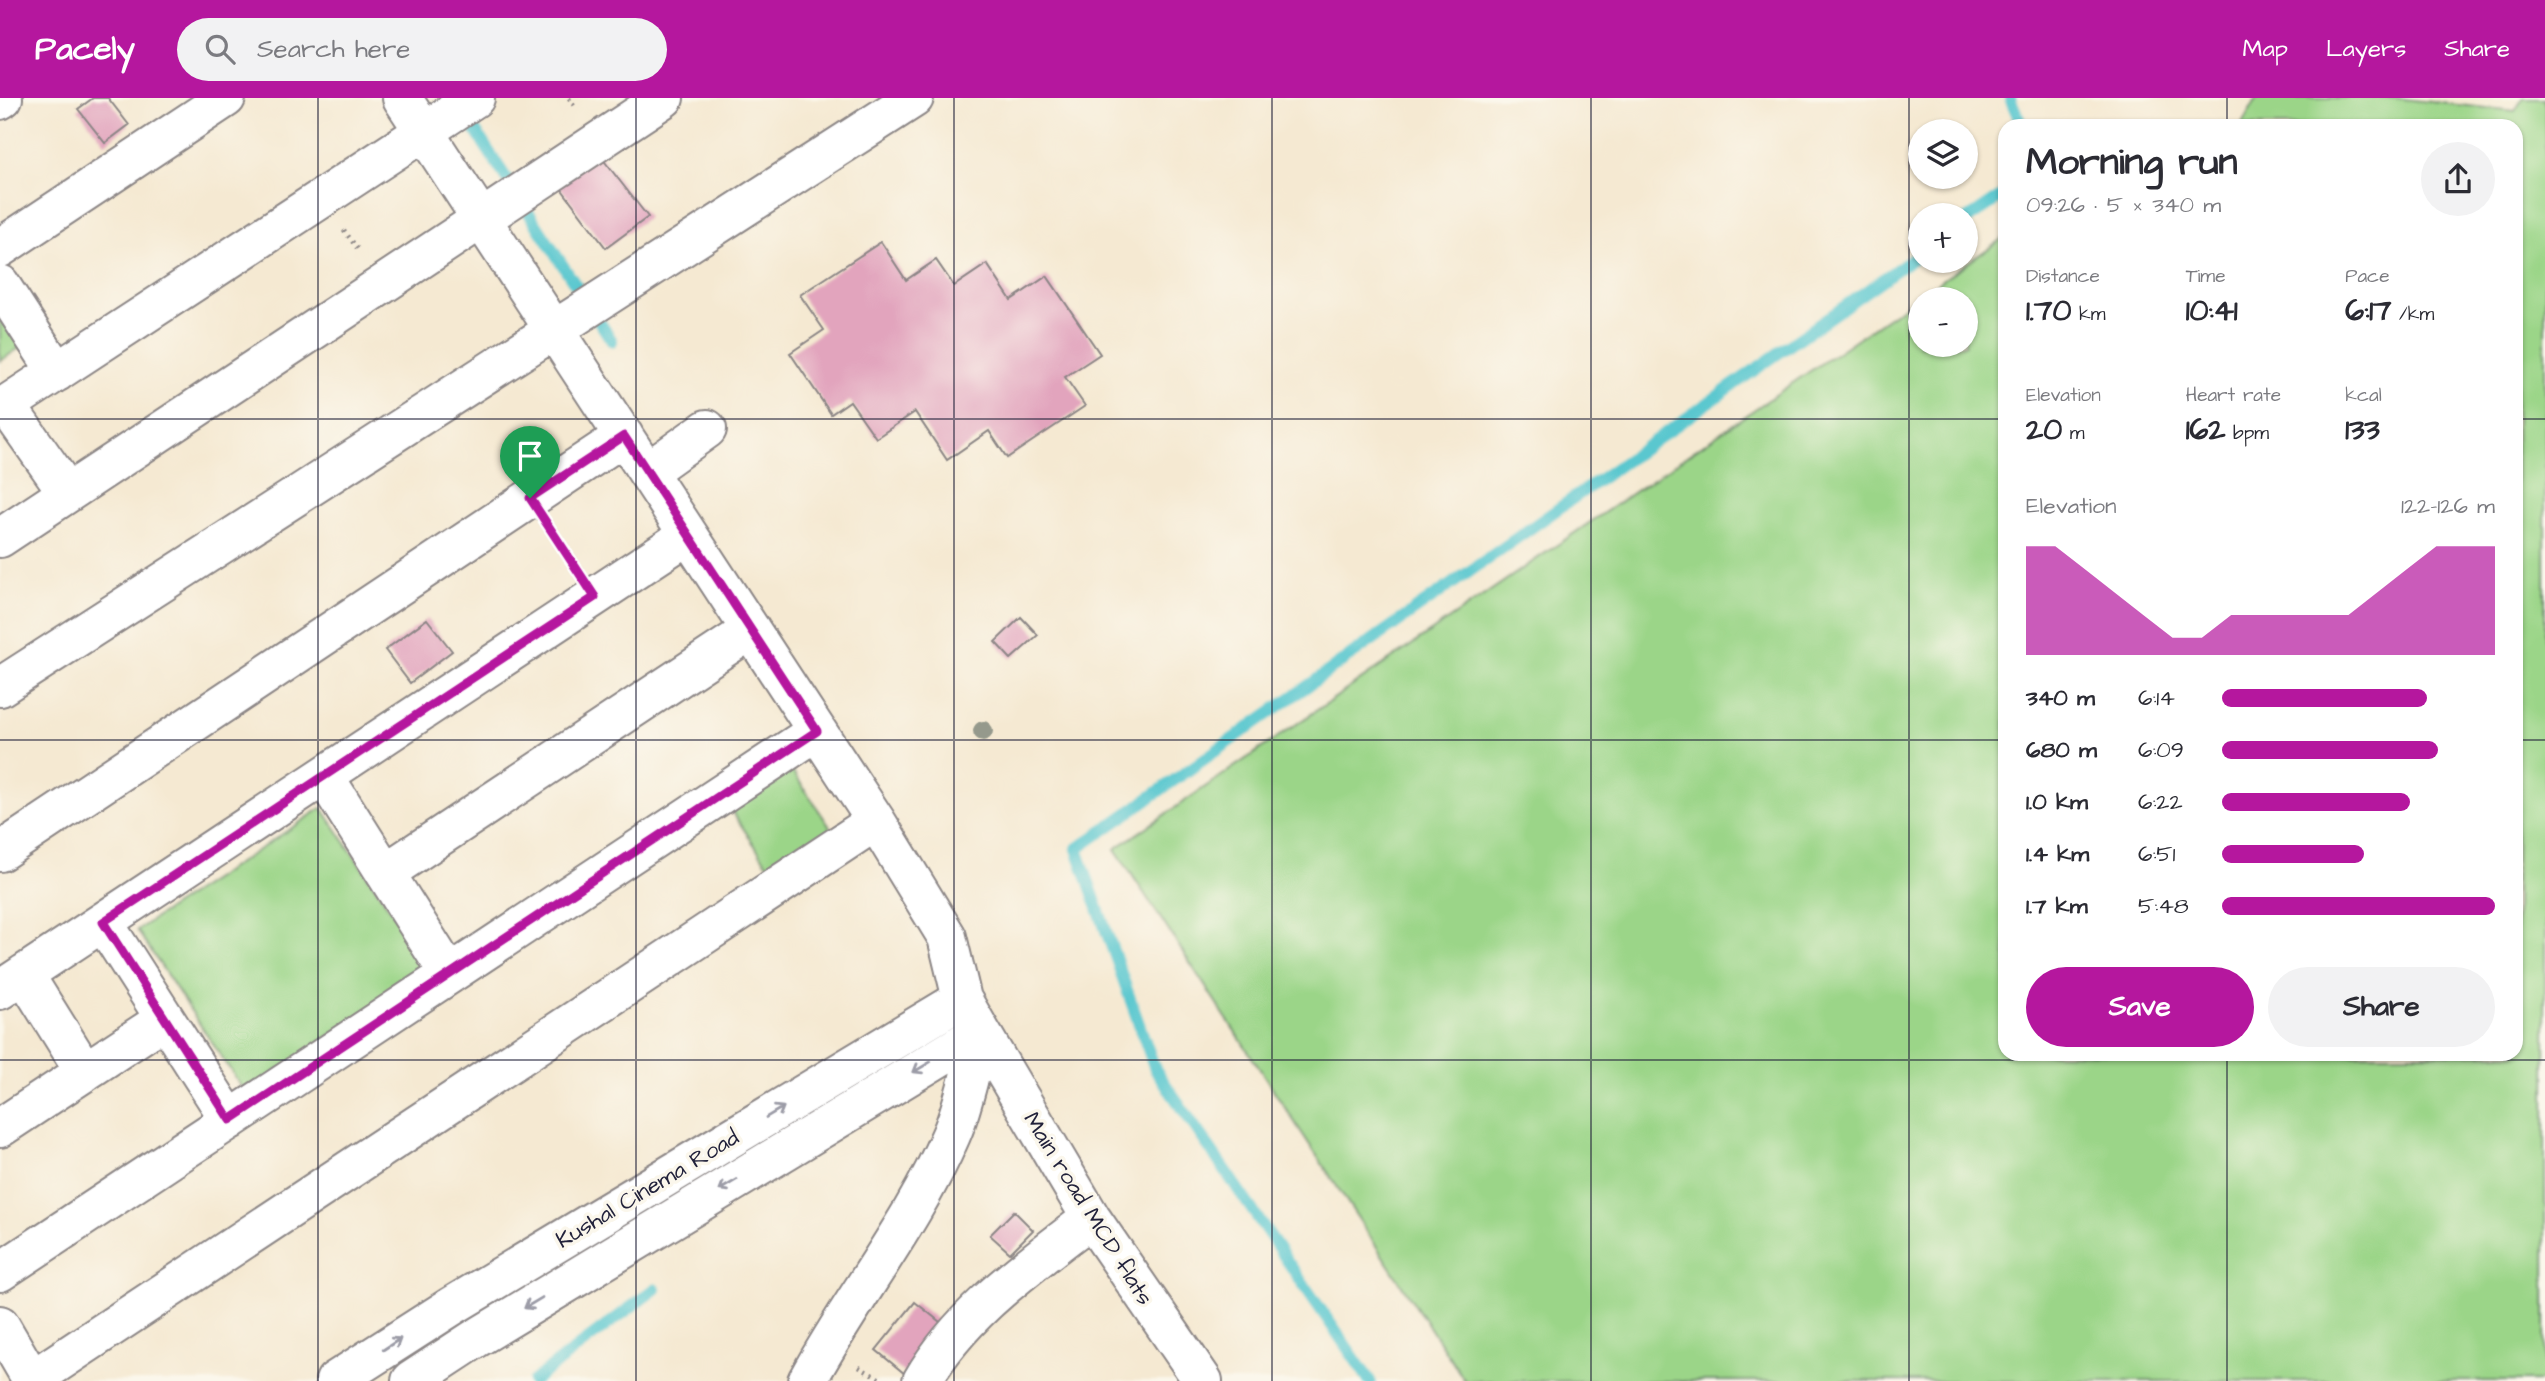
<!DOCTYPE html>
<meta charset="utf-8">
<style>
body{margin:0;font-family:"Architects Daughter",sans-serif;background:#f2f2f3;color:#2b2b33;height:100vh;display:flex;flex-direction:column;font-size:26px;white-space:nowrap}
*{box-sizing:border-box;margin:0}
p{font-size:23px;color:#7c7c81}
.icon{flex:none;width:38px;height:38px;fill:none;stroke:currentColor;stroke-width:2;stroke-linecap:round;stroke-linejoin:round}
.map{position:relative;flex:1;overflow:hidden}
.side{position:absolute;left:1998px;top:21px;width:525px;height:942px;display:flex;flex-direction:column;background:#fff;border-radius:21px;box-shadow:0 2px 5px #0004}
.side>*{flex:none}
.buttons{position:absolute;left:1908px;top:21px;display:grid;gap:14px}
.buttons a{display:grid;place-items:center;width:70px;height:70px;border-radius:50%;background:#fff;box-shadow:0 2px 5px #0004;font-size:35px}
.pin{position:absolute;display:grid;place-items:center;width:60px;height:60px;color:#fff;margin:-72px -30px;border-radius:50% 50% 50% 0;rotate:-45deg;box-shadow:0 0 7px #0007}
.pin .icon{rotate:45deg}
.round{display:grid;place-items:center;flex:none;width:74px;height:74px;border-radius:37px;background:#f2f2f3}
.overview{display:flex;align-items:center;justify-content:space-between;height:119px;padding:0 28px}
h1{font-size:38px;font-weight:700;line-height:52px}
.metrics{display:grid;grid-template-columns:repeat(3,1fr);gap:10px;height:119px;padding:7px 28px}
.metrics div{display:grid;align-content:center}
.metrics b{font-size:30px;font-weight:700}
.metrics small{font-size:19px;font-weight:400}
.metrics p{font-size:19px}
.chart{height:196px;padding:14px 28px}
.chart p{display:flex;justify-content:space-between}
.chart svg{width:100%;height:126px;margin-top:7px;fill:#b5179e;opacity:.7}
.button{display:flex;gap:14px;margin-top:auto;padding:14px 28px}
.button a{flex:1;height:80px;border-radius:42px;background:#b5179e;color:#fff;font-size:28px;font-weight:700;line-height:80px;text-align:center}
.button a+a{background:#f2f2f3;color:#2b2b33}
ul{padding:0 28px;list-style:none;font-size:23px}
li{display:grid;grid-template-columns:112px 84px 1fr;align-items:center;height:52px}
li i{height:18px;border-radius:9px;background:#b5179e}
header{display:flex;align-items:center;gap:42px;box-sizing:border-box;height:98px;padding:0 35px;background:#b5179e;color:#fff}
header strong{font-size:33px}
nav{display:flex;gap:38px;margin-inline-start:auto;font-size:24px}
.search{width:490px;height:63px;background:#f2f2f3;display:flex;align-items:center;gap:18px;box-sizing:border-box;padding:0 24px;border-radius:38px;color:#7c7c81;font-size:26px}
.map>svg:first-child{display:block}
</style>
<header>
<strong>Pacely</strong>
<div class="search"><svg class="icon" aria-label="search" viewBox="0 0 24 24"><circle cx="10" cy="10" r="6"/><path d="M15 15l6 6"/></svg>Search here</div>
<nav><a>Map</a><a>Layers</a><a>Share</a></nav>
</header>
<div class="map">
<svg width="2545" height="1283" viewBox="0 0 2545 1283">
<rect width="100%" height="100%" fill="#fbf7ec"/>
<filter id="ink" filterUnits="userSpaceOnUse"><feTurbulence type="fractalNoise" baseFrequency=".0143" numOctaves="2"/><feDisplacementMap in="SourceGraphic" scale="14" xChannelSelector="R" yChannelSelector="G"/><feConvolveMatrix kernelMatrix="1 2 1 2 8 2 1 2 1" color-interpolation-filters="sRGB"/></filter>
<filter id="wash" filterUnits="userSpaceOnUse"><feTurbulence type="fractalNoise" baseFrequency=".00686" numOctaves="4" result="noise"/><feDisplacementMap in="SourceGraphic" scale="28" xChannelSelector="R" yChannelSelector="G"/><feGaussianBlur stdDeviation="1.57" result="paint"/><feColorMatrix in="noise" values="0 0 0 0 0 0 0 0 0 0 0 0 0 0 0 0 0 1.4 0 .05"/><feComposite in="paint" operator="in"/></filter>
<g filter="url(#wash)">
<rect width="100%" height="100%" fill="#f5e9d2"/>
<path fill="#9bd588" stroke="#5e7c62" stroke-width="2" fill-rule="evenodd" d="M2257 0H2394L2515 13 2523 0H2545V1283H1465L1115 751 2005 139 2006 956H2516V28H2241ZM1920 201H1965V247H1920Z
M0 218 21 249 0 263Z
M791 671 834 735 774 776 731 712Z
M322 710 430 871 245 994 137 832Z"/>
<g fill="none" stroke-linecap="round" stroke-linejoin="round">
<path stroke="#5ac7cf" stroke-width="12" d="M2010 0 2022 28
M462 12 612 243
M1965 123 2006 95
M533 1283 655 1191
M1370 1283 1155 971 1077 751 1920 155"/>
</g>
<g id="blocks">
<path fill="#e2a4bd" d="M93 0H108L129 27 105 45 78 11Z
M598 55 648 119 606 150 557 85Z
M881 144 906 182 936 162 954 188 987 166 1011 202 1047 178 1100 256 1065 279 1085 308 1007 360 989 333 947 362 915 314 876 340 850 303 831 316 790 255 824 232 800 197Z
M1021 519 1038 537 1011 561 995 544Z
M427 521 452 553 410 585 385 552Z
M1014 1113 1033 1132 1010 1155 990 1137Z
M915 1204 945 1228 905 1276 876 1252Z"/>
</g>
</g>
<g filter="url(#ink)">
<use href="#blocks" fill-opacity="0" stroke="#8c8686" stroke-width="2"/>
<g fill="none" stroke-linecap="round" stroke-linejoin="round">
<defs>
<path id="minor" d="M402 0 876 723 947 839 962 901 981 934 1091 1120 1203 1283
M0 2 3 0
M0 150 226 0
M0 186 57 274
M6 307 68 395
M0 311 475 0
M647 374 707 331
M0 440 664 0
M0 589 914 0
M324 678 449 876
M0 754 624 338
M385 775 751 532
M103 824 230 1022
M24 876 85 974
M0 892 688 437
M0 1030 165 921
M0 1174 817 633
M0 1227 32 1282
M30 1283 876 723
M335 1283 452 1208 962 901
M411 1283 475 1241 981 934
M807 1283C852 1200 914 1124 951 1037 965 1005 971 967 981 934
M922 1283C963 1213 1028 1169 1091 1120"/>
</defs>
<use href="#minor" stroke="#8c8686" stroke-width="42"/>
<path stroke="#8c8686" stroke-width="4.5" stroke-dasharray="2 5" stroke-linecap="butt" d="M569 0 576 11
M344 132 359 153
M552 433 572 464
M859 1269 882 1282"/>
<use href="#minor" stroke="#fff" stroke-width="38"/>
</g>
<circle fill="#95998c" cx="983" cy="633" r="10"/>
<defs><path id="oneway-shaft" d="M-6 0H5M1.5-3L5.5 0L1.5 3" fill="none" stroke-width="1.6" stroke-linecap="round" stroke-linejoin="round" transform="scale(1.75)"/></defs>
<g stroke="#9c9ca7">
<use href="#oneway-shaft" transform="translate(922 969) rotate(149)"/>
<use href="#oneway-shaft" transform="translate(775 1014) rotate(-31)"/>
<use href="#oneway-shaft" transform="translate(728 1087) rotate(149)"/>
<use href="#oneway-shaft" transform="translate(533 1205) rotate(149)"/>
<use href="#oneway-shaft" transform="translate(392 1246) rotate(-33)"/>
</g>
</g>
<g fill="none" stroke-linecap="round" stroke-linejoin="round" filter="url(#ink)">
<defs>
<path id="route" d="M624 338 817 633 230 1022 103 824 595 499 530 400Z"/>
</defs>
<use href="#route" stroke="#fff" stroke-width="14"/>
<use href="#route" stroke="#b5179e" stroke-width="9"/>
</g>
<path fill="none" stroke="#22223b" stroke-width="2" stroke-opacity="0.55" d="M318 0V1283M636 0V1283M954 0V1283M1272 0V1283M1591 0V1283M1909 0V1283M2227 0V28M0 321H2006M2516 321H2545M0 642H2006M2516 642H2545M2227 956V1283M0 962H2545"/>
<g text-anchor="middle" stroke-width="7" stroke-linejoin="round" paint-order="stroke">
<g font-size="23" fill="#22223b" stroke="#fbf7ec">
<text transform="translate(647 1090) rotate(-31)" y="8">Kushal Cinema Road</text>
<text transform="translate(1089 1110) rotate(58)" y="8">Main road MCD flats</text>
</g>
</g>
</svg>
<div class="buttons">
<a><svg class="icon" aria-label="layers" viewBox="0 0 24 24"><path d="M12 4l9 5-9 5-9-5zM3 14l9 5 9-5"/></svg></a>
<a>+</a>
<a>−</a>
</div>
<div class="pin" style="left:530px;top:400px;background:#1e9e55"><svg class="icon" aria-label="arrive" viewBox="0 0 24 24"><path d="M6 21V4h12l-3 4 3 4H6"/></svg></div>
<section class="side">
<div class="overview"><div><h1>Morning run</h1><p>09:26 · 5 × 340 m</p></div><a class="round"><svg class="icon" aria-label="share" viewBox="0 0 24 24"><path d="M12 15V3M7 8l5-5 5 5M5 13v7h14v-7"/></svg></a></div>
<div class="metrics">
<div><p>Distance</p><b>1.70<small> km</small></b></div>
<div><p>Time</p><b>10:41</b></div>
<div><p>Pace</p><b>6:17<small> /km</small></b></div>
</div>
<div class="metrics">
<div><p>Elevation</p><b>20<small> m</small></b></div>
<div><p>Heart rate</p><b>162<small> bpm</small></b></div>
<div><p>kcal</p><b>133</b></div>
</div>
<div class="chart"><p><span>Elevation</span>122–126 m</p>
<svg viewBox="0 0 160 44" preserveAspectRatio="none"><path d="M0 44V6L10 6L20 14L30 22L40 30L50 38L60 38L70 30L80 30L90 30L100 30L110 30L120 22L130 14L140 6L150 6L160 6V44z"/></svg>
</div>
<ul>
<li><b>340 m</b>6:14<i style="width:75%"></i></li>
<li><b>680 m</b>6:09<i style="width:79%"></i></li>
<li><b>1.0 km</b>6:22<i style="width:69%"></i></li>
<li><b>1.4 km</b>6:51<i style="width:52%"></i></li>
<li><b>1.7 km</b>5:48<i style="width:100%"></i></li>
</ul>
<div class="button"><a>Save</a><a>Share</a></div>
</section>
</div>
